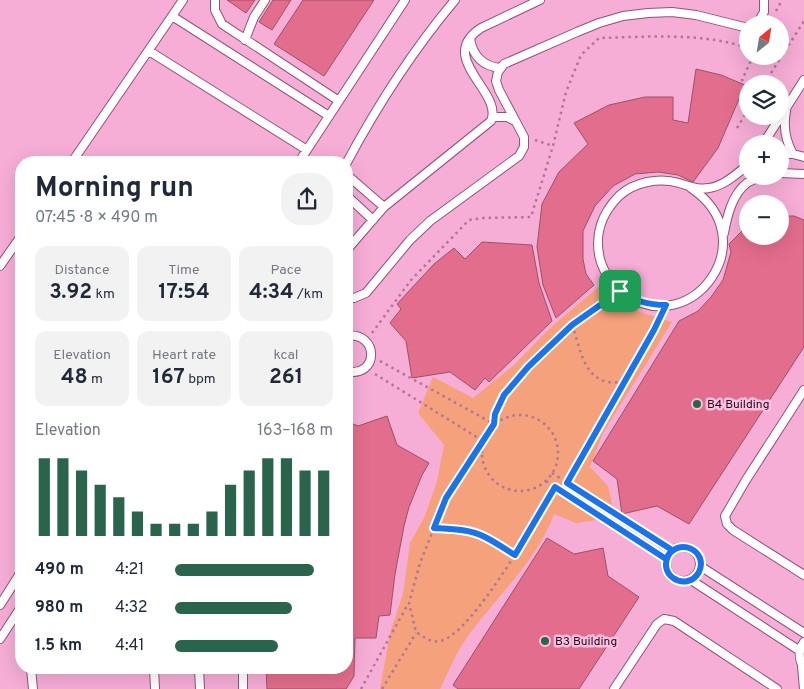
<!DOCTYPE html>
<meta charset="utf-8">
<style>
body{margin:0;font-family:Overpass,sans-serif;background:#f2f2f3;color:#1f2937;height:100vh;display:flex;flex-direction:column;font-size:19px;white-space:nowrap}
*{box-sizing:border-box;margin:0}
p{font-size:16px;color:#747a83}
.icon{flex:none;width:28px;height:28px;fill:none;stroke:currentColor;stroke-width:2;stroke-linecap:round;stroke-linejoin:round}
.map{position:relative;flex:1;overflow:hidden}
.drawer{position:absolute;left:15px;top:156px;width:338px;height:518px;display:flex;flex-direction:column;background:#fff;border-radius:20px;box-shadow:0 5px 20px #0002}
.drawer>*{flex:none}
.needle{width:32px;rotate:30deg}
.tools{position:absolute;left:739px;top:15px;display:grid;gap:10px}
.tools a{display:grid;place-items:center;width:50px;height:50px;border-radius:50%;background:#fff;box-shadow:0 5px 20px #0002;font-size:25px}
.pin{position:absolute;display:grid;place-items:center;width:42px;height:42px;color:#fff;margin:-21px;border-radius:10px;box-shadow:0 2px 8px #0006}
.round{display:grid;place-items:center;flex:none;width:52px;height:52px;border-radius:20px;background:#f2f2f3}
.headline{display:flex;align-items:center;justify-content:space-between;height:85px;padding:0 20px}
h1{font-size:28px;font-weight:700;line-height:38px}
.metrics{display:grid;grid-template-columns:repeat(3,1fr);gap:8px;height:85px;padding:5px 20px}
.metrics div{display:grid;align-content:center;border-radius:12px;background:#f2f2f3;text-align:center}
.metrics b{font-size:21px;font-weight:700}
.metrics small{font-size:14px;font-weight:400}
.metrics p{font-size:14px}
.chart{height:140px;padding:10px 20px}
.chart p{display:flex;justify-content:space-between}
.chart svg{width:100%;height:90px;margin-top:5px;stroke:#2a644d;stroke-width:6}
ul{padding:0 20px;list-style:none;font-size:16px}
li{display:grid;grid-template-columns:80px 60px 1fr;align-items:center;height:38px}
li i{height:12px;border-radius:6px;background:#2a644d}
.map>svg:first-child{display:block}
</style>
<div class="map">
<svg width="804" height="689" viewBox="0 0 804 689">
<rect width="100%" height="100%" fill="#f6add6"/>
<path fill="#f5a17b" d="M602 284 618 301 640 312 672 322 603 433 590 467 608 486 612 504 603 519 576 523 554 514C536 564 491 601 462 645 454 658 447 675 440 689H380L390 633 403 594 410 543 425 516 437 481 444 445 418 413 433 377 473 398 514 365 549 329Z"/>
<path fill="#e36d8c" stroke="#9c5265" d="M227 0H255L246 13Z
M273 0H291L272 30 259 22Z
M303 0H374L324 76 274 44Z
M696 69 721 75 745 85 718 148 693 182 678 175 658 172 635 174 613 186 595 206 583 231V259L586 274 594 285 556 318 543 285 537 247 542 204 559 172 588 144 574 123 609 105 645 97H673V120L688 123Z
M780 216H794L804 220V347L689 524 657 506 622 514 617 479 593 461 679 321 698 311 711 297 723 280 731 252 729 244 748 225V236H780Z
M482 242 532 245 539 283 552 321 489 382 485 378 475 390 450 372 412 378 406 341 390 323 401 309 397 304 434 264 454 248 465 259Z
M387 416 397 445 429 463 422 475 409 507 404 526 395 574 390 615 379 616 376 638H355L354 676 346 689H267L266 668H346V421L358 426Z
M547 538 574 554 603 548 608 576 639 597 579 689H458L453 685Z"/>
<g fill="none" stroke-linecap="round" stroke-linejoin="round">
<defs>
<path id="lane" d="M215 0V10L222 24 339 101
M172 16 329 116
M757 24 764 12V0
M470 39C473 56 483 66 500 68
M245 40 254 17 265 0
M149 51 307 150
M786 111C783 127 785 140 793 154
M493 117H507L515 121
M763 144 804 80
M780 154H793L804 157
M72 162 183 0
M299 162 405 0
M346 164C377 106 413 50 455 0
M780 173 804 174
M346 174 384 207
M691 188C767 239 692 340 626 295 614 286 604 274 600 259 594 235 602 213 619 196 634 182 659 177 679 183 689 186 698 190 709 188 724 186 736 174 748 165
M346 195 373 220
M724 233C727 217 732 194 747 183 751 180 759 178 765 176
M346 251 384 207 491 121C504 92 435 58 481 28L540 0
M0 266 21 236
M346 298H354L366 293 410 240 430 221 519 156 524 147V137L499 90 496 81 498 72 504 64 577 32 599 23 623 16 648 13 672 12 696 15 748 28
M346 336C380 331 379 379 346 371
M804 390 746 480 725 516 727 524 733 530 804 575
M666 564a17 17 0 1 1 34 0a17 17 0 1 1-34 0Z
M700 566 804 633
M691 580 800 651
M0 605 21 572
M0 639 21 607
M804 642C798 650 799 660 804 669
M802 666 804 689
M31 668 33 689
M154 668 155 689
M199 668 200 689
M243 689V668
M614 689 657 624 664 619 674 621 777 689"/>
</defs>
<use href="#lane" stroke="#935178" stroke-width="10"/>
<path stroke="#af7697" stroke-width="2.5" stroke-dasharray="2.5 4" stroke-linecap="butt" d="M776 11 782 0
M749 84 742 80 753 56
M764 84 804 21
M737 128 748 110
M535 140 553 146
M572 325C580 345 582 378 609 382 614 383 620 382 625 382
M372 333 411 280 469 220 483 218 531 217 553 146 566 92 581 55 599 38C647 37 701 32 748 48
M380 361 494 424 495 414 504 395 528 367 572 325 611 297
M375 374 483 441 446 498 420 563 409 603 416 632C424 637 431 643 440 641 472 635 538 517 555 487
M482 453a38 38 0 1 1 76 0a38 38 0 1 1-76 0Z
M552 473 672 550
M546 481 666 559
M567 483 661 316
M434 528C451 529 469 529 485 537 495 542 505 549 515 555
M361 689 408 604
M382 689 416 633"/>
<use href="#lane" stroke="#fff" stroke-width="8"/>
</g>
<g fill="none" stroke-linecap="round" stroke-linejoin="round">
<defs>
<path id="route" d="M620 291 572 325 528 367 504 395 495 414 494 424 446 498 434 528C451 529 469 529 485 537 495 542 505 549 515 555L555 487 666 559C678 535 709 551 699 572 687 594 652 574 672 550L567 483 654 330 666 305C648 305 635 301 620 291"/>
</defs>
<use href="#route" stroke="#fff" stroke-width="10"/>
<use href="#route" stroke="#1a73e8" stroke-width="6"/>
</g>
<g fill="#2a644d" stroke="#fbbfe0" stroke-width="2">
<circle cx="697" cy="404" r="5"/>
<circle cx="545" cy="641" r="5"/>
</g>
<g text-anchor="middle" stroke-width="5" stroke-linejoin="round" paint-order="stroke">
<g font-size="12" fill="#230919" stroke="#fbbfe0" text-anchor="start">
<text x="707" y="408">B4 Building</text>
<text x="555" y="645">B3 Building</text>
</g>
</g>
</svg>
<div class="tools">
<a><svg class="needle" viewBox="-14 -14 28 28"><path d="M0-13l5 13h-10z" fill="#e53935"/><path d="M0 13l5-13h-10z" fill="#747a83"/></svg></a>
<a><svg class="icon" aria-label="layers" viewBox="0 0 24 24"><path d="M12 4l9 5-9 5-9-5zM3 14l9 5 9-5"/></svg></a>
<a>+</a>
<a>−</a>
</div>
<div class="pin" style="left:620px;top:291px;background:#1e9e55"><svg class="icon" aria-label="arrive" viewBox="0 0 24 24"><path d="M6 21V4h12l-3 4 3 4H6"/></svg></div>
<section class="drawer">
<div class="headline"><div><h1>Morning run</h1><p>07:45 · 8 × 490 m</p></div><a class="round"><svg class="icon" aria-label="share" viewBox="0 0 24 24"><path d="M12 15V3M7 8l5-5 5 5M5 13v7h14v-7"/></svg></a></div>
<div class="metrics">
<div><p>Distance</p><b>3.92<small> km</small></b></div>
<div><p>Time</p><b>17:54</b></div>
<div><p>Pace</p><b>4:34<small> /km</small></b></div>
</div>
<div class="metrics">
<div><p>Elevation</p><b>48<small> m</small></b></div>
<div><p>Heart rate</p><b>167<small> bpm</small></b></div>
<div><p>kcal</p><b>261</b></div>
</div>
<div class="chart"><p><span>Elevation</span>163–168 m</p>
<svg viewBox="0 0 160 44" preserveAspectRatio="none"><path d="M5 44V6M15 44V6M25 44V12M35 44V19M45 44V25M55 44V32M65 44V38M75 44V38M85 44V38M95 44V32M105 44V19M115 44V12M125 44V6M135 44V6M145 44V12M155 44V12"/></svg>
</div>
<ul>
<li><b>490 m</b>4:21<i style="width:88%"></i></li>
<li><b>980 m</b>4:32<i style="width:74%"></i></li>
<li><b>1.5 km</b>4:41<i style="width:65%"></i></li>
</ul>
</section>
</div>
